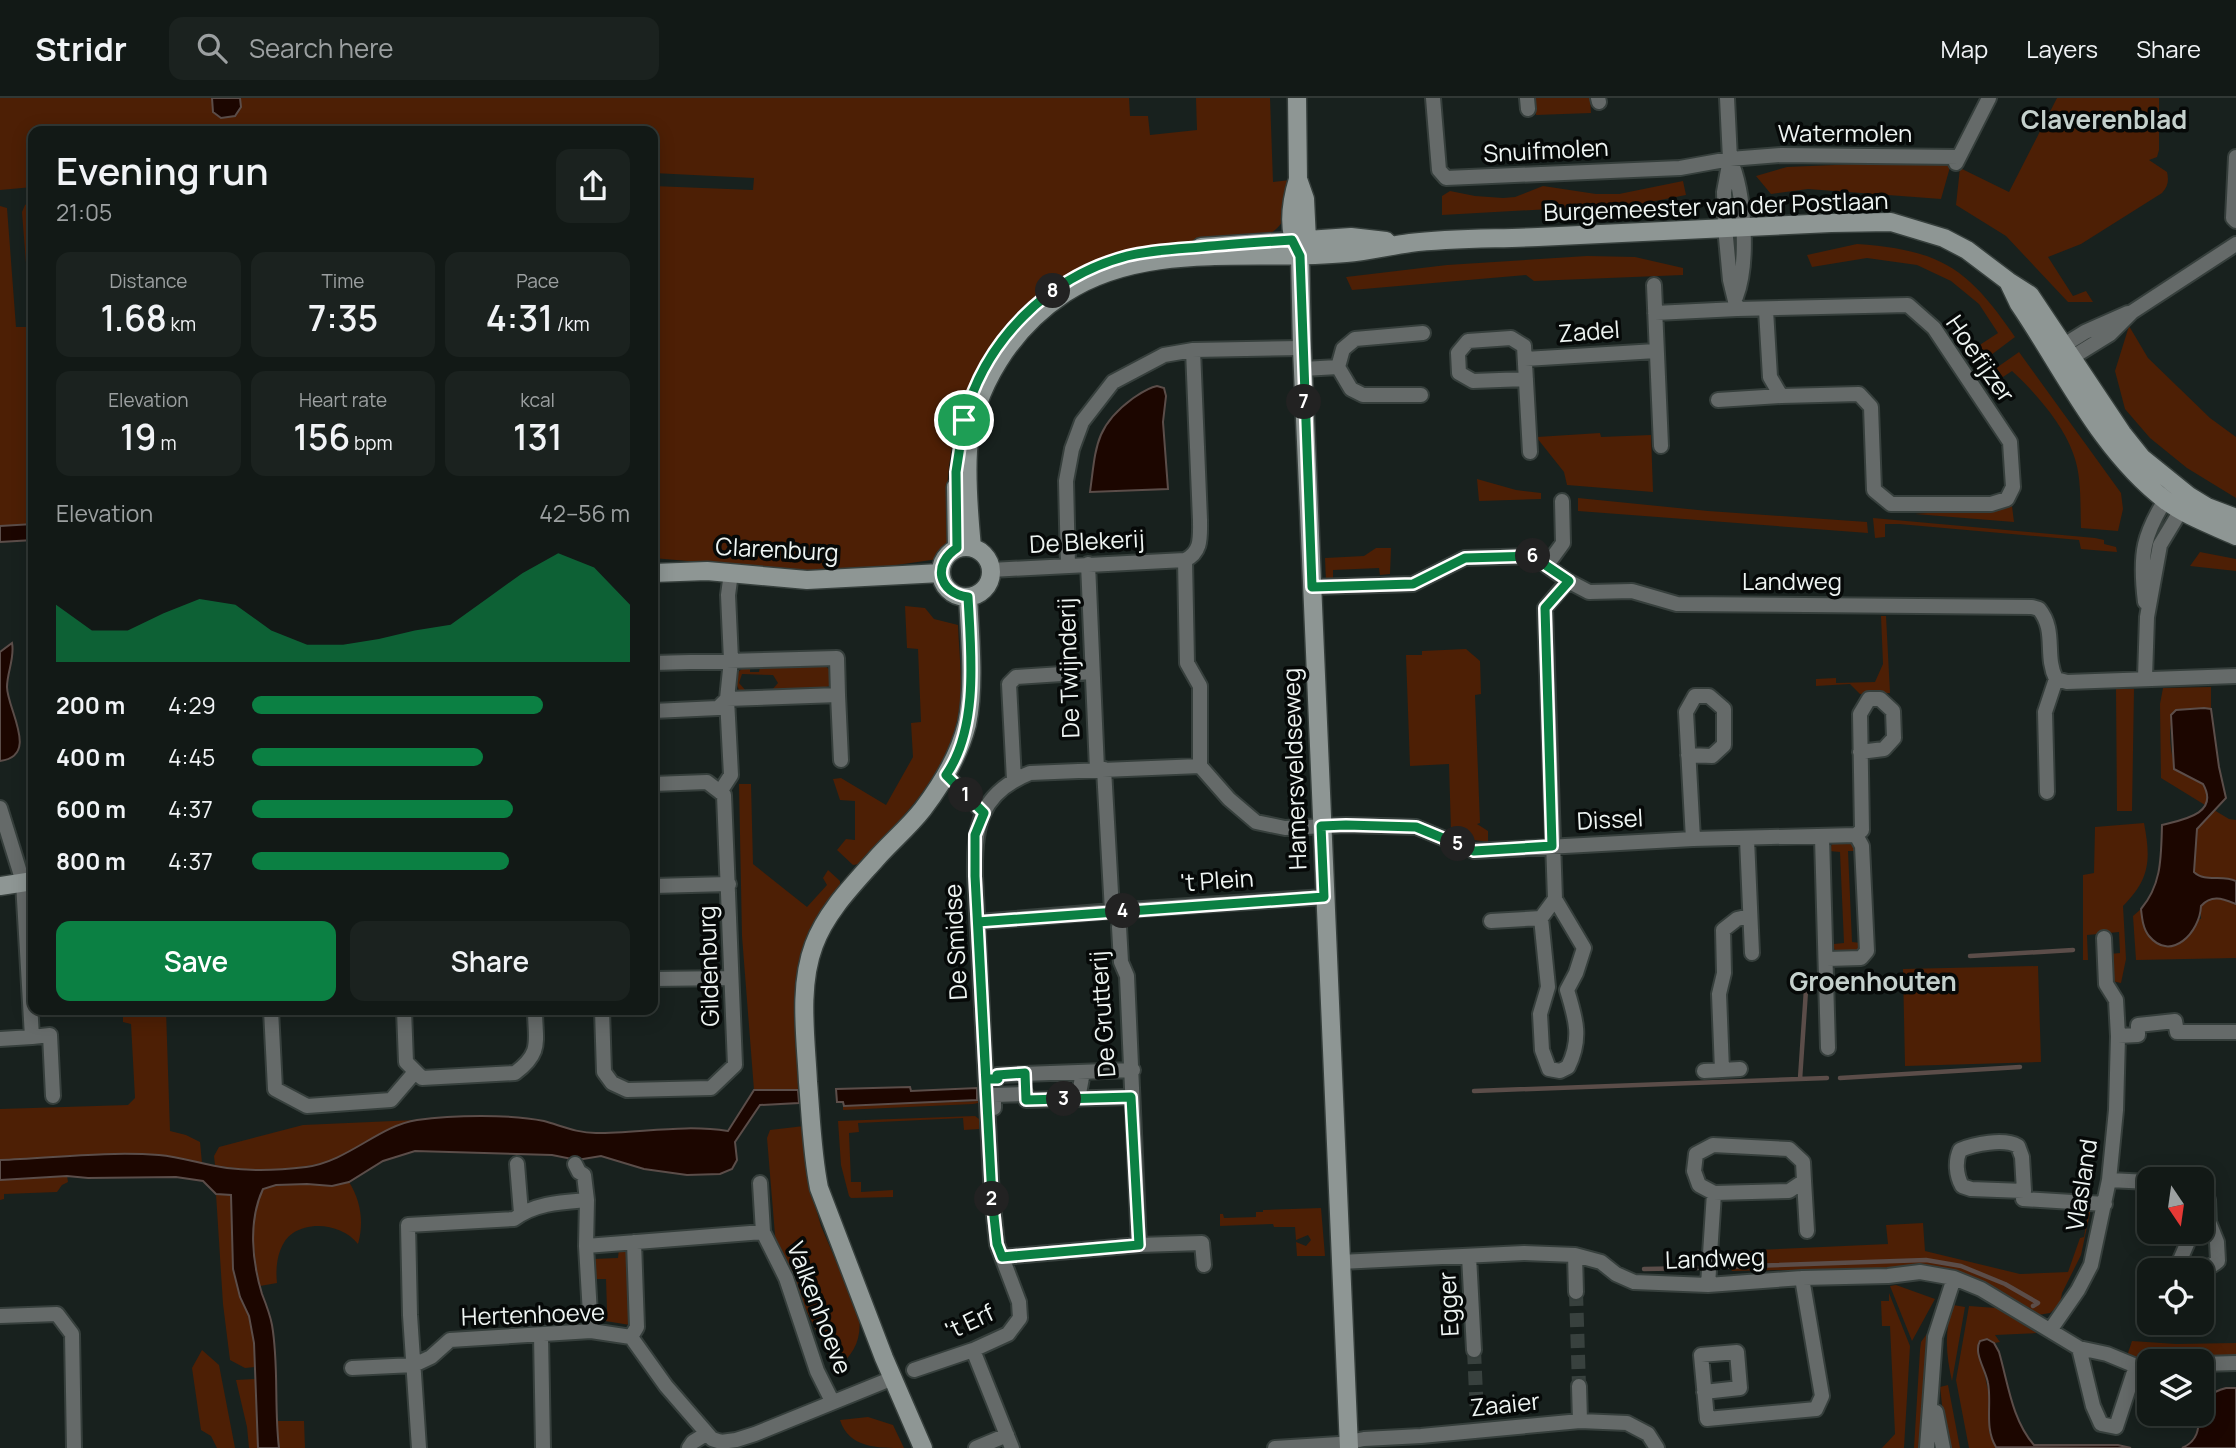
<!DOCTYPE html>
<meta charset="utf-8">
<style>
body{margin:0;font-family:Manrope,sans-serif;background:#1b221f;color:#f1f3f6;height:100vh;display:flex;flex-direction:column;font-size:26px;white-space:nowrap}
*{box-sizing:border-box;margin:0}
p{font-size:23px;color:#9ca0a1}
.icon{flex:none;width:38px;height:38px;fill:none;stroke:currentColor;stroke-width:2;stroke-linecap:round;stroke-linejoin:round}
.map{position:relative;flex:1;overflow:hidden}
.side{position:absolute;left:28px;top:28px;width:630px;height:889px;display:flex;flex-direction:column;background:#121916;border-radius:14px;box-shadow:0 4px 18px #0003,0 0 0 2px #313835}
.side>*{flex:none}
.needle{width:46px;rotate:167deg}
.fabs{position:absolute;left:2137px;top:1069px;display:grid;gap:14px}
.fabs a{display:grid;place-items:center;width:77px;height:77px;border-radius:14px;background:#121916;box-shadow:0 4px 18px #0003,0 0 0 2px #313835;font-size:35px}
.pin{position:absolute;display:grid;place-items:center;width:60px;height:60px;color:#fff;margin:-30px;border:4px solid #fff;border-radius:50%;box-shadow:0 2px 7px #0007}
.km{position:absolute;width:35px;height:35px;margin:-18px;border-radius:50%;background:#222;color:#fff;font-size:19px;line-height:35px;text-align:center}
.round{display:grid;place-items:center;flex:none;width:74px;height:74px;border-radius:14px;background:#1b221f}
.head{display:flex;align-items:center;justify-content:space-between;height:119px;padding:0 28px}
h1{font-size:38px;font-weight:600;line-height:52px}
.figures{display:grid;grid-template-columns:repeat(3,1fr);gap:10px;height:119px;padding:7px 28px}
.figures div{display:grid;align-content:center;border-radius:14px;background:#1b221f;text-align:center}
.figures b{font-size:35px;font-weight:600}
.figures small{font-size:19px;font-weight:400}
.figures p{font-size:19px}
.chart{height:196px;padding:14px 28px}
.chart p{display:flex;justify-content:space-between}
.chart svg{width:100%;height:126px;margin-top:7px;fill:#0b8043;opacity:.7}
.cta{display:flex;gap:14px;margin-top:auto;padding:14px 28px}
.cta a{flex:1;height:80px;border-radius:14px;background:#0b8043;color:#fff;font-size:28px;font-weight:600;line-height:80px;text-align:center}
.cta a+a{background:#1b221f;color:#f1f3f6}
ul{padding:0 28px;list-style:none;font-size:23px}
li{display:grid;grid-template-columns:112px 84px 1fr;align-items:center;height:52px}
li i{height:18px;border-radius:9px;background:#0b8043}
header{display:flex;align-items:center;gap:42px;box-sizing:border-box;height:98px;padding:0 35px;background:#121916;border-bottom:2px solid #313835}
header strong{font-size:33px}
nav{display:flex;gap:38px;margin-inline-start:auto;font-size:24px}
.search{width:490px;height:63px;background:#1b221f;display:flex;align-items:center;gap:18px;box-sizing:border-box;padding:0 24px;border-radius:14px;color:#9ca0a1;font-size:26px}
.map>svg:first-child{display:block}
</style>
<header>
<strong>Stridr</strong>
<div class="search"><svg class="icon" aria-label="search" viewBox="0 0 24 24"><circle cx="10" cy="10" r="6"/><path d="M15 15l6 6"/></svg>Search here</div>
<nav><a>Map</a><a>Layers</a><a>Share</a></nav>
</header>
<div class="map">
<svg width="2236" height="1350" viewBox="0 0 2236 1350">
<rect width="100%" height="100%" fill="#18211e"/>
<path fill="#4d1f05" d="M0 0H1129L1130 18H1148L1150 37 1197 32 1196 0H1270L1273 84 1290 82C1286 111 1292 123 1265 139 1219 142 1171 142 1127 153 1038 174 973 244 955 332 952 347 949 364 948 379 946 404 953 429 947 454L938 461 876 470 785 474 734 467 653 460V88L753 92 754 80 653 75V33H33V89L0 92Z
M1534 0H1590L1591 15 1536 17Z
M2057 0H2159V52L2157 59 2149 62 2167 74C2169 83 2168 88 2162 95L2081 146 2048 159 2073 198 2086 193 2093 204H2068L2006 138 1956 107 1960 70 2009 94Z
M1952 62 1941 101 1808 91 1771 96 1756 78 1787 69Z
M1683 83 1686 97 1640 106 1442 117V98L1450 93 1475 98 1503 100 1515 99 1543 88 1596 96H1619Z
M33 102V426L0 428V108L7 110 16 229H31L22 114 25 107Z
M1857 146C1941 152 1968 170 2015 239L1975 269 1966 256 1998 235 1979 206 1951 183 1917 167 1867 160 1812 169 1807 157Z
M1587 158 1635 159 1683 170V177L1534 183 1526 177 1352 192 1346 179 1447 167Z
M2129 228 2148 260 2210 320 2236 339V400L2187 370 2150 340 2125 311 2115 273Z
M2019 254 2121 395 2123 411 2118 433 2081 430C2080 406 2082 378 2073 355 2063 326 2034 293 2012 273L1988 289 1982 280Z
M1600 335 1601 339 1651 337 1653 394 1567 387 1564 374 1537 340V339Z
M1477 381 1516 392 1541 395V401L1479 403Z
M1578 400 1708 413 1867 424 1868 435 1578 413Z
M2012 408 2014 424 1915 416Z
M1873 420 2095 440 2104 442V446L2116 449 2117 454 2081 451 2079 442 1899 426H1885V439L1875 440Z
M1376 450H1391L1390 476 1380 477 1379 470 1333 472V483H1326L1325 460 1364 458Z
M2200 454 2236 461V473L2190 468Z
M905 508 925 510 934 521 958 527C959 557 964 590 958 619 945 680 900 722 859 766L853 767 837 752 846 741 855 742V703L840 702 833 681 841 680 886 707 913 659 911 625 921 624 918 551 907 550Z
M1881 518H1886L1890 595 1860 596 1850 586 1816 588V581L1836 580V585L1875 584 1883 566Z
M1466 551 1480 563 1481 596 1475 597 1480 725 1477 726 1488 733V744L1474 742 1451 733 1449 666 1410 668 1406 557H1422V553Z
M824 567C832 572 833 581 829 588L823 590 771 593 778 585 773 577 742 576 739 585 747 594 739 592 736 585 737 575 743 570H750V574H759L760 569Z
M2211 589V611L2176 612C2167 622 2169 661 2178 672 2184 679 2196 682 2204 686L2209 698 2205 707 2161 680 2160 606 2163 590Z
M2116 591H2134L2132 713H2117Z
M739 686H751L753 766 807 809 827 787 823 780 828 772 840 783V790L822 815 797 936 798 992H754L742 838Z
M2214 712 2229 721 2236 722V783C2222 776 2205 785 2194 775L2197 731Z
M2144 725C2151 762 2150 781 2123 808L2126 861 2121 885 2112 883 2110 856 2120 855 2119 834 2087 837 2088 862H2083V777L2094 775 2095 729Z
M1853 743 1857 753H1848L1852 844 1861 845 1862 850 1857 856 1836 854 1833 848 1834 846 1844 845 1840 754 1829 753 1833 744Z
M2219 800 2236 806V860L2136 862 2133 818 2141 811 2143 825 2201 821V808L2207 802Z
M2038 868 2041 964 1905 968 1903 871Z
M123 912H166L170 1033 186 1037 200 1044 202 1065 158 1057 0 1062V1011L128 1007 135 1000 131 926 123 924Z
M978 1003V1005L973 1006 843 1012V1008Z
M975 1018 979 1021V1031L964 1032 963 1020 858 1025 859 1034 849 1035 851 1084H861V1094L893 1092V1099L851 1100 849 1098 841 1067 838 1023Z
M416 1022C389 1031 369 1047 343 1058 307 1073 253 1075 215 1067L214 1058 219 1049 303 1027Z
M804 1028 810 1090 821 1128 859 1217C862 1242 854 1256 835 1272L776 1149 767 1040 770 1032Z
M67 1078 68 1084 62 1087 57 1094 4 1096V1101L0 1102V1082Z
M349 1084C361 1103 364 1125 358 1146 344 1128 313 1122 293 1135 278 1145 275 1168 277 1185L260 1188C253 1157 249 1121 263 1091 291 1082 320 1091 349 1084Z
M216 1096 231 1097 233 1171 240 1199 249 1218 254 1245 255 1269 245 1270 230 1262 223 1206Z
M1321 1110 1325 1158H1297L1296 1144 1306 1148 1311 1142 1308 1137 1296 1142 1295 1129H1274L1273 1126 1220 1128V1116H1223L1224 1120 1256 1119V1114H1263V1112Z
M2089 1110H2091L2081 1157 2062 1195 2060 1206 2050 1215 2038 1217 1989 1188 1894 1170 1732 1173 1727 1165 1726 1158 1757 1152 1888 1146 1886 1127 1923 1125 1925 1153 2020 1176 2068 1174 2080 1140 2084 1139Z
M619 1151 628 1155 630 1227 599 1222 598 1213 607 1212 606 1181H594L593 1161 618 1160Z
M1896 1187 1935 1201 1912 1243 1890 1188Z
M1889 1195 1910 1248 1904 1350H1882L1895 1336 1890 1228H1882L1881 1203H1889Z
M1953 1207 1965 1209 1952 1283C1946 1257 1944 1233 1953 1207Z
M1969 1208 1996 1210 2037 1235 1995 1237 2000 1244 1994 1245 1991 1242 1978 1247 1990 1301 1989 1334 1998 1350H1969L1956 1282Z
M1929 1233 1923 1350H1914L1920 1252 1921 1244Z
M2132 1243 2176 1246 2236 1245V1259L2158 1261 2127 1258Z
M202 1252 219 1267 235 1350H217L211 1338 201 1332 192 1270Z
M255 1281 258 1350H249L247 1329 236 1282Z
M1948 1287 1960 1350H1947L1940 1289Z
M868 1319 893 1327 904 1350C877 1350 849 1350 840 1322Z
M277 1323H304L305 1350H279Z"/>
<path fill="#1c0600" stroke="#5b4d49" stroke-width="2" d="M212 0H240L241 9 235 18 221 20 213 14Z
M1157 288 1164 290 1166 298 1163 324 1168 391 1090 394C1096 351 1094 329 1132 301 1141 295 1147 290 1157 288Z
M33 426V442L0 444V428Z
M12 545C15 560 7 574 7 589 7 611 40 658 0 663V554Z
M2204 610 2211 611 2219 669 2226 700 2197 731 2194 774C2205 785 2222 776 2236 783V806C2223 801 2212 796 2201 808 2200 834 2171 865 2149 838 2143 831 2142 820 2141 811 2162 786 2161 759 2162 727 2182 722 2220 716 2203 686L2174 671 2171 617 2176 612Z
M910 989 911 993 977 990V1002L844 1008 843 1004H837L836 991Z
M754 992H798L799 1005 760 1007 735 1044 737 1062 732 1071 720 1076 687 1077 644 1071 601 1058 577 1062 552 1057 415 1053 383 1063 349 1084 332 1088 307 1086 276 1087 263 1091C248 1123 252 1163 262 1196 266 1206 270 1216 272 1227 279 1267 274 1309 279 1350H258L254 1245 249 1218 240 1199 233 1171 231 1097 216 1096 203 1083 176 1079 88 1080 67 1078 0 1082V1062C52 1060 107 1053 159 1057 182 1059 204 1067 227 1070 251 1073 281 1072 306 1069 349 1063 378 1028 417 1022 452 1017 511 1016 544 1023 562 1028 577 1035 596 1035 640 1035 684 1026 728 1033Z
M1987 1241 1994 1245 1999 1254C2008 1285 2012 1322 2034 1347H2118L2131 1350 1996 1349C1984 1330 1992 1306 1988 1285 1986 1272 1973 1255 1980 1243Z
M2226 1290H2236V1350H2182C2198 1343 2199 1331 2199 1316H2202C2202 1299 2212 1294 2226 1290Z"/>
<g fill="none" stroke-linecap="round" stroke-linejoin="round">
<path stroke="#5b4d49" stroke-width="4.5" d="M1970 858 2073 852
M1840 980 2020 969
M1800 981 1807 877
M1474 993 1827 980
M1721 1169 1926 1162 1961 1168 2005 1186 2038 1205 2033 1208
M1644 1171 1698 1170"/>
<path stroke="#38413e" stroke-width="14" stroke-dasharray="14 7" stroke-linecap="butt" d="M1576 1194 1579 1288
M1474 1252 1477 1317"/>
<defs>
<path id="street" d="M1433 0 1439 72 1446 80 1680 70 1730 61 1781 57 1959 59
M1527 0 1528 11
M1598 0 1599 4
M2236 59 2233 120 2236 123
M1730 61C1745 95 1749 165 1736 199
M1956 65 1989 0
M1654 187 1661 348
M1766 212 1770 279 1781 298
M1655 215 1737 211 1730 182 1725 129 1724 94 1730 61 1727 0
M2056 252 2085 234 2128 215
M1525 261 1656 253
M2063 265 2110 236 2132 214 2236 146
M1303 271 1338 269
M1526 281 1473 283 1459 275 1458 255 1468 243 1511 240 1524 248 1530 354
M1421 297H1363L1351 291 1338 269 1343 251 1355 241 1423 235
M1718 302 1781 298 1859 296 1871 309 1874 392 1891 406H1991L2007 401 2013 389 2010 344 1934 230 1908 207 1737 211
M1185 462 1187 565 1200 588V668
M1088 466 1097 671
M1547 467 1563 445 1562 403
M1068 468 1066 383 1072 351 1082 324 1113 284 1164 257 1193 252 1302 250
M991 472 1185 462C1202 454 1200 439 1200 422L1193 252
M1312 489 1413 486 1465 460 1533 458 1568 483
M2145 504C2139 455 2143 436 2170 394
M653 565 837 560 838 597 727 601 718 610 653 613
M2145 579 2147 519 2160 447 2186 404
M838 597 841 662
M1688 657 1712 658 1724 647V611L1709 598H1695L1686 614 1693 741
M1104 671 1112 813 1324 799
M946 677 984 715
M1014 682 1009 586 1016 579 1092 574
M720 694 731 677 727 601 731 562 728 497 731 475
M2047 694 2045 614 2056 581
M0 710 23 784 32 939 0 941
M1822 739 1828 950
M1747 741 1752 855
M653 788 729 786
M1555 801 1541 820 1548 889 1540 916 1542 952 1549 971 1560 973 1568 969C1582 941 1576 921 1567 892L1576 875 1584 850 1555 801 1545 510 1568 483 1589 494 1632 493 1677 506 2032 509 2039 511C2057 533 2044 557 2056 581L2067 584 2236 578
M1491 823 1541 820
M978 824 1112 813
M1119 829 1121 864 1127 878 1139 1147
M1827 861 1861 860 1867 853 1862 748 1856 737
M653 881 731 880
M271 912 275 991 307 1008 391 1002 415 974
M404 912 406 964 422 980 515 975C543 954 535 943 535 912
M602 912 604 974 612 985 627 992 711 990 735 967 724 697 707 684 653 686
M2118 938 2138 937V927L2175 923 2177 934H2236
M32 939 50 937 53 998
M1722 972 1719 896 1724 875 1723 832 1737 821 1750 818
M1704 973 1740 971
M986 981H997V977L1133 972
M1078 1001 1083 974
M992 1010H994V997L1026 996V1002L1131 999
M517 1066 521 1115
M575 1066 579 1074 584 1077 587 1102
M2109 1082 2149 1084
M1804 1083 1807 1133
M760 1085 763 1134
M2024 1093 2022 1059 2018 1048C2004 1040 1974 1046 1960 1052 1955 1063 1956 1077 1962 1088L1971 1091 2024 1093 2023 1101 2105 1106
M2186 1134 2187 1146 2180 1162C2188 1175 2207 1173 2218 1163L2217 1144 2209 1124 2208 1102 2204 1092 2202 1091
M586 1148 763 1134 786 1180 817 1273 832 1303
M1575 1157 1576 1194
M1469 1158 1474 1252
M1002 1159 1139 1147 1202 1145 1204 1167
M1340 1164 1524 1155 1575 1157 1601 1164 1616 1176 1634 1184 1708 1187 1802 1180 1888 1178 1920 1174 1954 1180 1981 1191 2079 1250 2107 1256 2136 1268H2149
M1708 1187 1714 1095 1699 1087 1694 1073 1696 1056 1713 1047 1789 1051 1803 1064 1804 1083 1789 1093 1714 1095
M0 1218 57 1216 72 1236 74 1350
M2051 1231 2078 1192 2091 1167 2109 1082 2116 1012 2118 938 2116 902 2106 886 2104 840
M541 1237 543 1350
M631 1239 637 1229 634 1144
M2079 1250 2093 1308 2101 1326 2116 1329 2136 1268
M973 1252 1012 1350
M2202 1266 2236 1265
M352 1270 414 1267 431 1259 450 1242 591 1233 631 1239 666 1288 712 1341 721 1344 736 1342 755 1336 893 1280
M914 1272 973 1252 1008 1236 1020 1220 1019 1204 997 1146 992 1099 975 778C974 728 980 695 1030 675L1200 668 1229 701 1256 724 1285 730 1346 727 1416 729 1474 753 1693 741 1856 737 1862 732 1860 616 1869 601H1880L1893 613 1894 640 1884 651 1860 654
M1579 1288 1580 1323
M1704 1294 1740 1290 1737 1254 1701 1257 1707 1321 1816 1311 1822 1298 1802 1180
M1936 1314 1943 1350
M419 1350 410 1217 408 1127 514 1121C535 1105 562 1104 587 1102L586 1148 591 1233
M689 1350 693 1344 706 1336
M976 1350 1007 1337
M1275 1350 1339 1346 1364 1341 1421 1338 1580 1323 1627 1325 1648 1336 1657 1350
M1927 1350 1935 1239 1954 1180"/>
<path id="secondary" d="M1297 0 1298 81 1305 101 1307 142 1300 157 1302 250 1349 1350
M1201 149 1351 139 1386 143
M1298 153C1287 131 1291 104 1298 81
M2008 183 2019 206C2064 272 2100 352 2165 402 2186 418 2212 427 2236 438
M956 389 957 450
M972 449C969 418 966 385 968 353 973 289 1012 230 1065 195 1146 142 1254 164 1346 155 1368 153 1389 148 1410 145 1452 140 1495 141 1538 139 1636 134 1733 130 1831 125L1891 124 1944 140 1967 152 2008 183 2030 197 2122 335 2142 360 2189 398 2207 409 2236 420
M941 474a25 25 0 1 1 50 0a25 25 0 1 1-50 0Z
M653 475 707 473 807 482 941 475
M0 788 33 783
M923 1350 884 1260 819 1090C812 1055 811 1020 808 984 806 941 798 889 814 847 826 814 853 787 876 761 891 744 909 729 923 711 942 686 959 658 967 626 975 588 970 538 968 499"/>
</defs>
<use href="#street" stroke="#363f3c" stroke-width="18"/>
<use href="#secondary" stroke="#363f3c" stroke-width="21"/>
<use href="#street" stroke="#656a69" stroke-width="14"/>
<use href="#secondary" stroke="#8e9694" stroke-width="18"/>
</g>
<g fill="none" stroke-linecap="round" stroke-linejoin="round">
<defs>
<path id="route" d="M964 322 956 374 957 450C932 466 938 495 968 499 971 554 979 630 946 677L984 715 975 737V778L992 1100 997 1146 1002 1159 1139 1147 1131 999 1026 1002 1025 975 997 977 998 981H986L978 824 1324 799 1321 728 1346 727 1416 729 1474 753 1552 748 1545 510 1569 483 1532 458 1465 460 1413 486 1312 489 1300 158 1292 142C1262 144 1232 146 1201 149 1176 151 1151 152 1127 158 1048 179 984 243 964 322"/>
</defs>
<use href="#route" stroke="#fff" stroke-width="14"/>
<use href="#route" stroke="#0b8043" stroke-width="9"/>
</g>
<g text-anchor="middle" stroke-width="7" stroke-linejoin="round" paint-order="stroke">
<g font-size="24" fill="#eef4f2" stroke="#060908">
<text x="1845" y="44">Watermolen</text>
<text transform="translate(1546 53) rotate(-3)" y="8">Snuifmolen</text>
<text transform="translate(1716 109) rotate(-2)" y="8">Burgemeester van der Postlaan</text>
<text transform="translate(1589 234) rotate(-4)" y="8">Zadel</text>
<text transform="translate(1980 261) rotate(55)" y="8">Hoefijzer</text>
<text transform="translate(1087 444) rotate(-3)" y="8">De Blekerij</text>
<text transform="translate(777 452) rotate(3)" y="8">Clarenburg</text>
<text x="1792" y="492">Landweg</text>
<text transform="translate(1069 570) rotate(-92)" y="8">De Twijnderij</text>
<text transform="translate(1295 671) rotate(-92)" y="8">Hamersveldseweg</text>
<text transform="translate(1610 722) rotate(-3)" y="8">Dissel</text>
<text transform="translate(1217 783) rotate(-4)" y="8">'t Plein</text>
<text transform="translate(956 844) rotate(-93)" y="8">De Smidse</text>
<text transform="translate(709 868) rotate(-92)" y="8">Gildenburg</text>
<text transform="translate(1103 916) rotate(-94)" y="8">De Grutterij</text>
<text transform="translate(2082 1087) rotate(-81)" y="8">Vlasland</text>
<text transform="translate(1715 1161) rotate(-2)" y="8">Landweg</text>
<text transform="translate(1449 1206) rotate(-93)" y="8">Egger</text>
<text transform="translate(819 1210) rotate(69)" y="8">Valkenhoeve</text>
<text transform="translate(533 1217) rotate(-2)" y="8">Hertenhoeve</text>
<text transform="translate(970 1224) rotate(-25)" y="8">'t Erf</text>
<text transform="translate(1505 1307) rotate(-6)" y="8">Zaaier</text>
</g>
<g font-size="26" font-weight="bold" fill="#c4d0cc" stroke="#060908">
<text x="2104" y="31">Claverenblad</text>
<text x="1873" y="893">Groenhouten</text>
</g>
</g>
</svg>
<div class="fabs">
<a><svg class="needle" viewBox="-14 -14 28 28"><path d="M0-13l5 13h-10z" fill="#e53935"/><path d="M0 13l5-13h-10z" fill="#9ca0a1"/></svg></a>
<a><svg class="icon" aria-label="locate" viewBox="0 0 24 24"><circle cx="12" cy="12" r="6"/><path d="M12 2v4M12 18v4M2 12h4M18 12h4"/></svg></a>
<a><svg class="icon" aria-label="layers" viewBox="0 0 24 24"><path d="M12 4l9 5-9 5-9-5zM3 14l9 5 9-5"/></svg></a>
</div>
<div class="pin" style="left:964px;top:322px;background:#1e9e55"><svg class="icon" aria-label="arrive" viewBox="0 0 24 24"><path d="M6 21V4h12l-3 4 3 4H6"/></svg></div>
<b class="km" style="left:966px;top:697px">1</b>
<b class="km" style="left:992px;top:1101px">2</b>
<b class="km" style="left:1064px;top:1001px">3</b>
<b class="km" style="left:1123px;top:813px">4</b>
<b class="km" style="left:1458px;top:746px">5</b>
<b class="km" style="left:1533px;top:458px">6</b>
<b class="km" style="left:1304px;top:304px">7</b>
<b class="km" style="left:1053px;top:193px">8</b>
<section class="side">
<div class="head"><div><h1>Evening run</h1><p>21:05</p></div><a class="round"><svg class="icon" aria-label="share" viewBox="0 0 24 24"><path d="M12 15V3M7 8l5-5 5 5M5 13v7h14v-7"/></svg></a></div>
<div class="figures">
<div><p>Distance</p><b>1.68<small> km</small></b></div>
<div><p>Time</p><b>7:35</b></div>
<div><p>Pace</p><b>4:31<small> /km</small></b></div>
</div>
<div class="figures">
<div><p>Elevation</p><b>19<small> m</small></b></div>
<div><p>Heart rate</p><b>156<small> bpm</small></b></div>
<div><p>kcal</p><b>131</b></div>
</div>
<div class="chart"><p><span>Elevation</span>42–56 m</p>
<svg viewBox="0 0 160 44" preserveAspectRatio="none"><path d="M0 44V24L10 33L20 33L30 27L40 22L50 24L60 33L70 38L80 38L90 36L100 33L110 31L120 22L130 13L140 6L150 11L160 24V44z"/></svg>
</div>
<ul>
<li><b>200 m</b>4:29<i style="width:77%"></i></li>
<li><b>400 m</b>4:45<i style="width:61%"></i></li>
<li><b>600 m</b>4:37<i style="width:69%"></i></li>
<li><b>800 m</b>4:37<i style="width:68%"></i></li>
</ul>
<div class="cta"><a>Save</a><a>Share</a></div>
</section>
</div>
